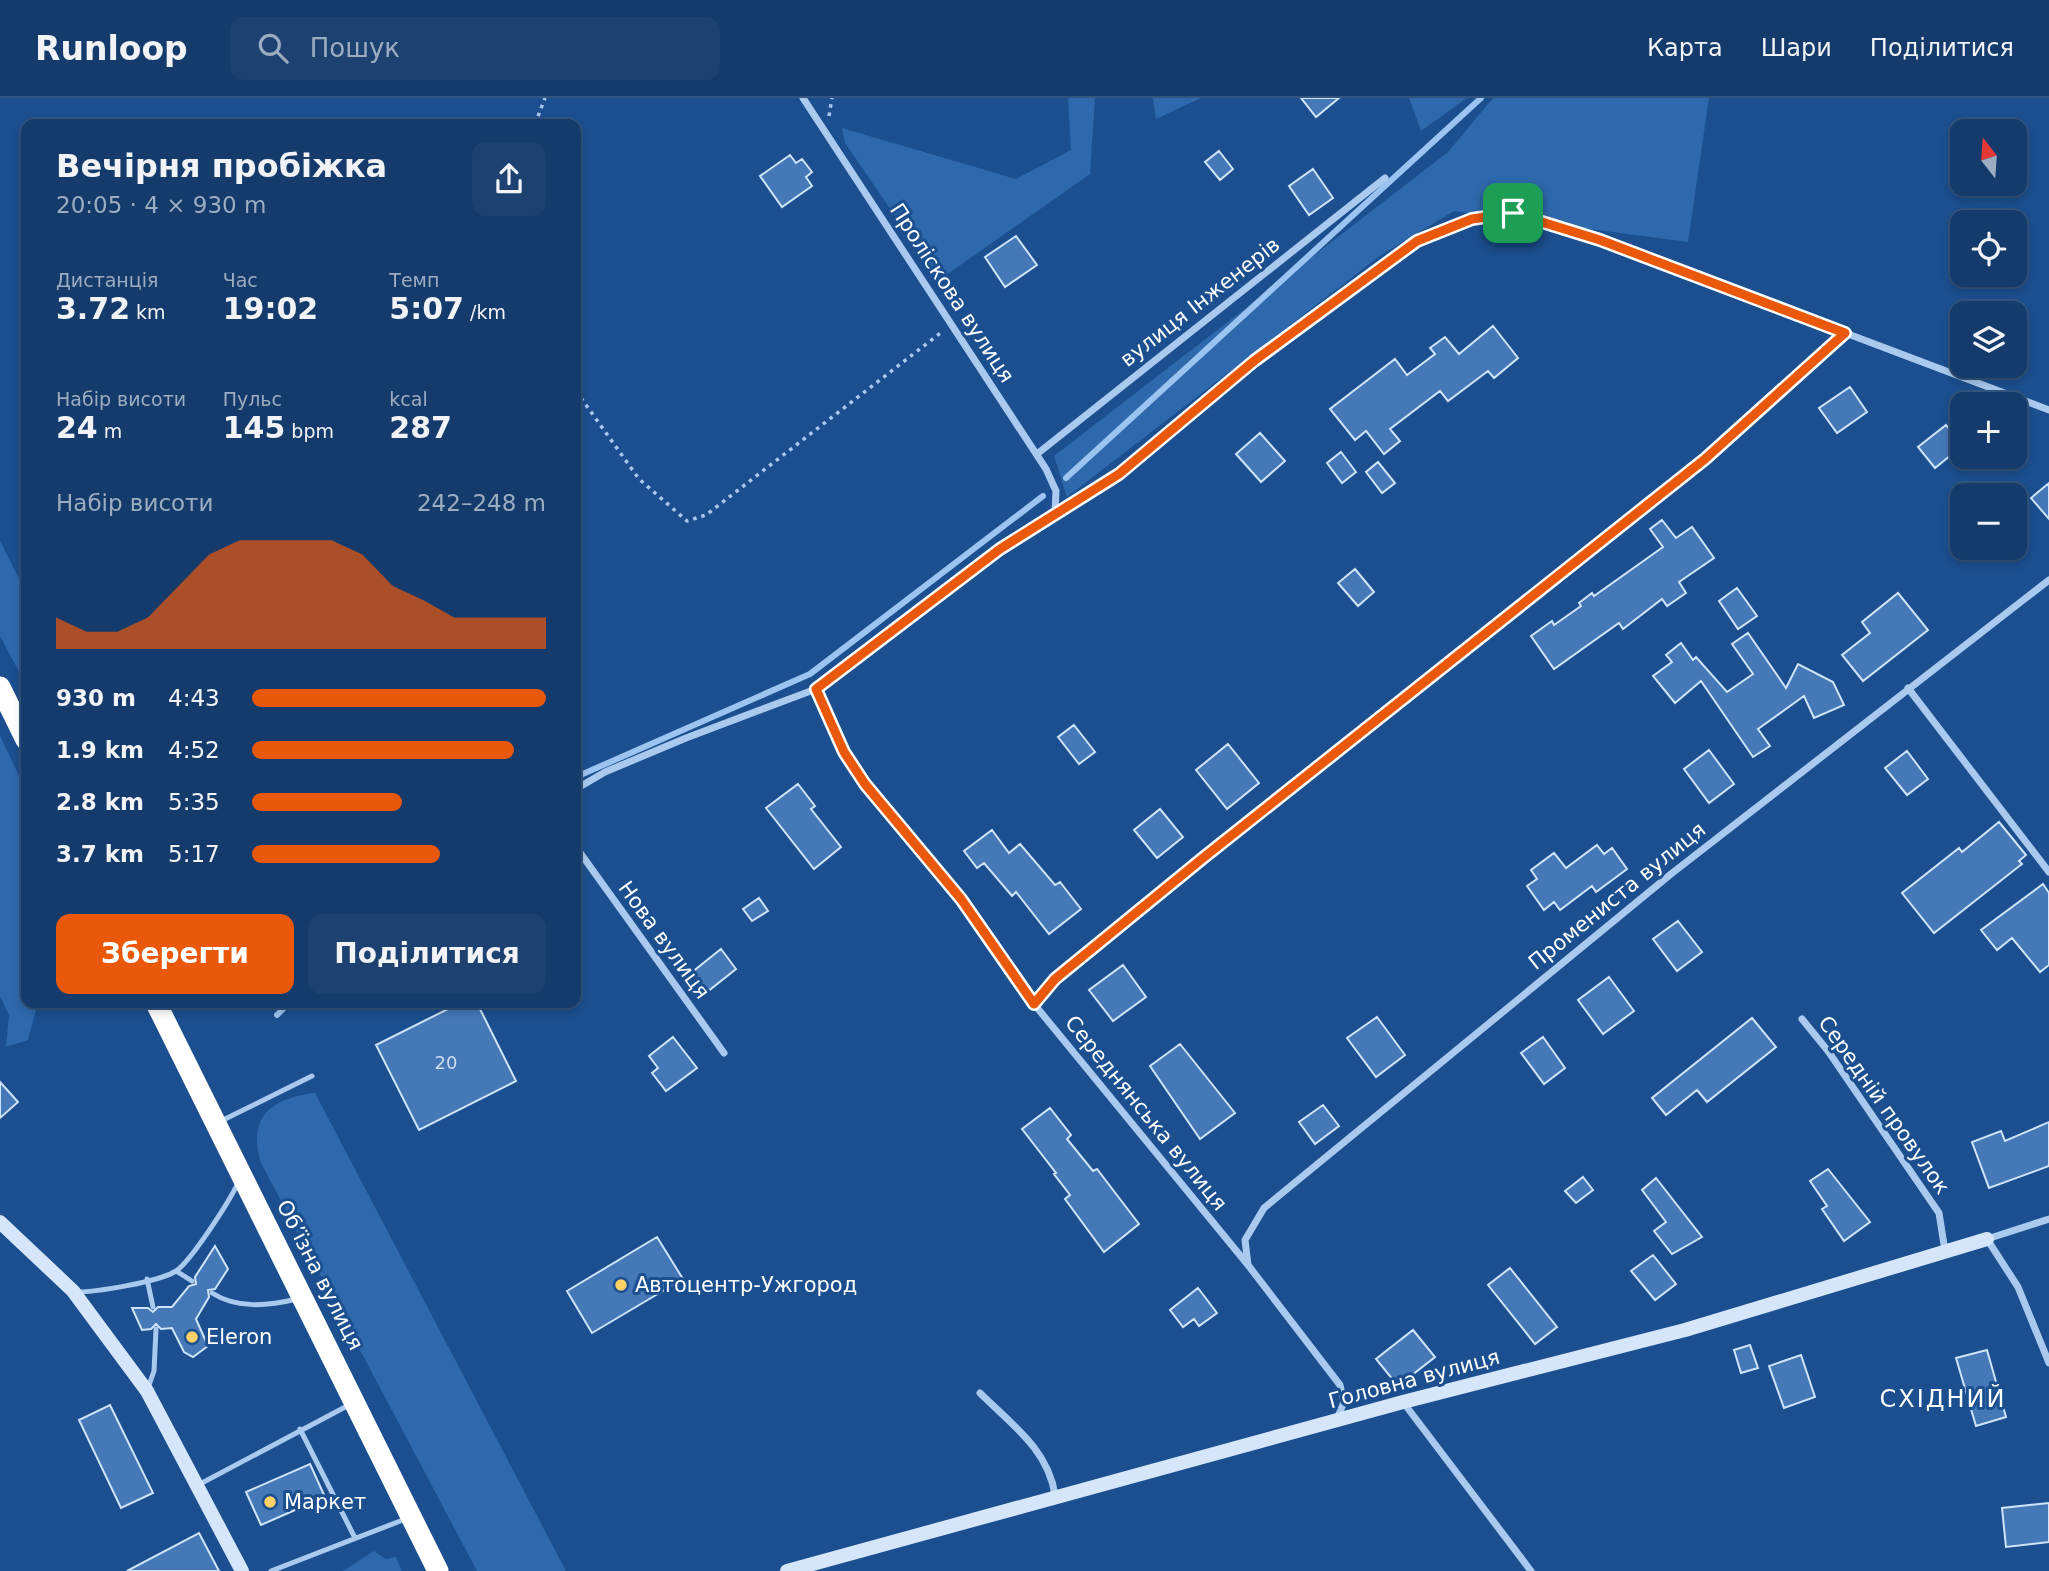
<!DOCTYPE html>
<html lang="uk">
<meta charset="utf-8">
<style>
body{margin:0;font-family:"DejaVu Sans",sans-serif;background:#1d4271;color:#f1f3f6;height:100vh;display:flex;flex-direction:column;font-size:26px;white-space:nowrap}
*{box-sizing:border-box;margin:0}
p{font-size:23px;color:#9dadc1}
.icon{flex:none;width:38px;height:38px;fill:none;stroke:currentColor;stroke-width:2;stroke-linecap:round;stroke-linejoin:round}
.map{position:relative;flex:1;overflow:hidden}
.drawer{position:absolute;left:21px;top:21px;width:560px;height:889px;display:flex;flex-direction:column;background:#143b6b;border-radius:14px;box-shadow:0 4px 10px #0003,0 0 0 2px #33557e}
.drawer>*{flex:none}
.needle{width:46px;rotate:343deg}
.tools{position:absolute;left:1950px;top:21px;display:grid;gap:14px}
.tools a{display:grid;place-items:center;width:77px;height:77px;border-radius:14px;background:#143b6b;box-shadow:0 4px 10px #0003,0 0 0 2px #33557e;font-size:35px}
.pin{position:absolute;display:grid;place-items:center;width:60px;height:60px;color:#fff;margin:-30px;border-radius:14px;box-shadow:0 4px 10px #0006}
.round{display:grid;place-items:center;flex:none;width:74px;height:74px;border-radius:14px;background:#1d4271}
.head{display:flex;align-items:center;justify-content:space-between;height:119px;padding:0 35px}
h1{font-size:32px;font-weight:600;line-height:52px}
.metrics{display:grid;grid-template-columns:repeat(3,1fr);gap:10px;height:119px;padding:7px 35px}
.metrics div{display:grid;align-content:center}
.metrics b{font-size:30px;font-weight:600}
.metrics small{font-size:19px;font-weight:400}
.metrics p{font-size:19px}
.chart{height:196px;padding:14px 35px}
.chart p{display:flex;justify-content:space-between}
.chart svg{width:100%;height:126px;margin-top:7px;fill:#ea580c;opacity:.7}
.action{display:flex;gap:14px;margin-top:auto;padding:14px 35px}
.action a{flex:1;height:80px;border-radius:14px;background:#ea580c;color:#fff;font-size:28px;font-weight:600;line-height:80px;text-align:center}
.action a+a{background:#1d4271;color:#f1f3f6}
ul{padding:0 35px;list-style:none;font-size:23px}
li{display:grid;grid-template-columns:112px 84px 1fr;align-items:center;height:52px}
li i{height:18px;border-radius:9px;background:#ea580c}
header{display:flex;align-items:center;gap:42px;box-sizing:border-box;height:98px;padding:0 35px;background:#143b6b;border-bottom:2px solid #33557e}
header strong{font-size:33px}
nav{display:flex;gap:38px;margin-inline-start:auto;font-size:24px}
.search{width:490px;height:63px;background:#1d4271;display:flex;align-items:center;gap:18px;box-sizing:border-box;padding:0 24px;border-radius:14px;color:#9dadc1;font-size:26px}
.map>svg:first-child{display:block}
</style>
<header>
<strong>Runloop</strong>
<div class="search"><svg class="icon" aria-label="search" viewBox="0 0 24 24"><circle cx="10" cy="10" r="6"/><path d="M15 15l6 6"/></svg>Пошук</div>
<nav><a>Карта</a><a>Шари</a><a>Поділитися</a></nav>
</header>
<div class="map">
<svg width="2049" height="1473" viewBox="0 0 2049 1473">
<rect width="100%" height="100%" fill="#1b4f8f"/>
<path fill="#2e69ad" d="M1068 0H1095L1090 76 939 182 845 45 842 30 1016 81 1071 52Z
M1153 0H1201L1156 21Z
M1409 0H1467L1421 33Z
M1493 0H1709L1688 144 1454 113 1381 157 1067 399 1054 358 1448 54Z
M0 443 26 494V587L0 538Z
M0 638 26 692V905H38L28 942 6 949 9 917 0 898Z
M315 995 566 1473H477L261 1065C247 1020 270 1000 315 995Z
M374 1453 386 1461 396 1459 402 1473H343Z"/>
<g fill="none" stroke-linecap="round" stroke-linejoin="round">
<path stroke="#9cc4f0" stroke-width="6" d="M1066 380 1481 0
M576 679 810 576 1043 398
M277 917 289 905"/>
</g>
<path fill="#4478b7" stroke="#cfe3fa" stroke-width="2" d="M1301 0H1339L1316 19Z
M1219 53 1233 71 1220 82 1205 64Z
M790 57 796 65 802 61 812 74 806 79 812 88 782 109 760 78Z
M1313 71 1333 100 1309 117 1289 88Z
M1016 138 1037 167 1005 189 985 159Z
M1493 228 1518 260 1494 280 1488 273 1448 303 1440 293 1390 331 1400 343 1384 356 1366 333 1355 342 1330 311 1395 261 1407 277 1435 256 1430 250 1445 239 1459 256Z
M1850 289 1867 314 1837 335 1819 310Z
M1946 327 1962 348 1935 370 1918 349Z
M1260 335 1285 363 1261 384 1236 356Z
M1341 354 1356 374 1342 385 1327 365Z
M1378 364 1395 385 1382 395 1366 374Z
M2049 385V421L2031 400Z
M1662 422 1676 440 1692 429 1714 460 1679 484 1686 495 1667 508 1662 501 1623 531 1619 525 1554 571 1531 538 1552 523 1554 527 1581 508 1579 505 1592 495 1594 498 1663 449 1650 431Z
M1355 471 1374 494 1358 508 1338 485Z
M1737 490 1757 518 1738 531 1719 503Z
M1898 495 1928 532 1863 583 1842 557 1870 535 1862 524Z
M1748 535 1786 590 1798 566 1833 584 1844 607 1814 620 1804 598 1758 631 1770 648 1753 659 1701 583 1675 605 1653 578 1672 564 1666 557 1681 545 1693 562 1696 559 1727 594 1753 576 1732 546Z
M1074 627 1095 654 1079 666 1058 639Z
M1228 646 1259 685 1227 711 1196 672Z
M1709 652 1734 686 1709 705 1684 671Z
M1907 653 1928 681 1907 697 1885 670Z
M798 686 815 708 811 711 841 749 814 771 766 710Z
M1160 711 1183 739 1157 760 1134 732Z
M1999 724 2026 757 2019 763 2022 766 1934 835 1902 795 1959 750 1962 754Z
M992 732 1009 755 1020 746 1055 787 1060 784 1081 811 1049 836 1016 794 1012 798 984 765 977 770 964 753Z
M1597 747 1604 756 1612 750 1627 771 1596 794 1592 788 1560 812 1554 804 1544 812 1527 788 1537 781 1531 772 1554 755 1566 770Z
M2043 786 2049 795V867L2040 874 2012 840 1997 852 1981 832Z
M759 800 768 813 752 823 743 811Z
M1678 823 1702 854 1677 873 1653 841Z
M721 851 736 871 707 894 691 875Z
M1123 867 1146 899 1113 923 1089 892Z
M1609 879 1634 913 1603 936 1578 902Z
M460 905H477L516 983 419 1032 376 947Z
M1377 919 1405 957 1376 979 1347 940Z
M1752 920 1776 949 1707 1004 1697 992 1666 1017 1652 1000Z
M673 939 697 970 666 993 652 975 658 970 649 958Z
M1543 939 1565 970 1544 986 1521 955Z
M1180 946 1235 1015 1200 1041 1150 968Z
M0 984 18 1004 0 1020Z
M1323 1007 1339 1028 1315 1046 1299 1024Z
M1050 1010 1071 1037 1067 1041 1093 1073 1097 1071 1139 1126 1104 1154 1065 1101 1070 1097 1054 1076 1056 1075 1022 1031Z
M2049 1024V1068L1989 1090 1972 1044 2001 1033 2005 1043Z
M1828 1071 1870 1124 1844 1143 1822 1111 1827 1108 1810 1083Z
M1583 1079 1593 1092 1576 1105 1565 1093Z
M1656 1080 1702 1139 1672 1156 1654 1133 1666 1124 1642 1092Z
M657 1139 683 1181 592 1235 567 1193Z
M215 1148 228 1171 215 1191 208 1192 209 1199 196 1221 208 1248 193 1259 184 1254 172 1230 161 1231 156 1226 151 1231 142 1232 132 1210H148L153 1214 158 1209H172L189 1188 196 1186 195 1179Z
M1653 1157 1676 1186 1655 1202 1631 1173Z
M1510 1170 1557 1229 1535 1246 1488 1187Z
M1198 1190 1217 1215 1199 1228 1194 1221 1183 1229 1170 1212Z
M1413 1232 1435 1259 1398 1288 1376 1261Z
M1750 1247 1758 1270 1741 1275 1734 1252Z
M1987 1252 2006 1319 1976 1328 1956 1260Z
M1801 1257 1815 1299 1784 1310 1769 1268Z
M110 1307 153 1395 121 1410 79 1322Z
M310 1366 325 1399 261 1427 246 1394Z
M2049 1405V1444L2006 1449 2002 1410Z
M199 1435 219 1473H127Z"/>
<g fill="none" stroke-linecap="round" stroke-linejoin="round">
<path stroke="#a9c9ee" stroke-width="3.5" stroke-dasharray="3.5 5" stroke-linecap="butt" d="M829 18 832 0
M535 26 545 0
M576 293 639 381 687 423 706 417 943 233"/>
<path stroke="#a9c9ee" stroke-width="5" d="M221 1023 312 978
M176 1173 192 1183
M147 1181 153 1209
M76 1194C97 1194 158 1184 176 1173 191 1163 229 1104 238 1085
M212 1195C237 1211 268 1208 297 1201
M148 1290 154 1273 156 1231
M300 1331 355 1440
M198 1387 349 1307
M271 1473 408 1420"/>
<path stroke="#a9c9ee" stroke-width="7" d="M803 0 1046 371 1056 393 1055 414
M1037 356 1385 80
M1908 590 2049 774
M816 591 844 654 865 686 961 801 1034 906 1248 1167 1340 1287 1344 1304 1337 1321
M576 691 605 674 686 640 816 591 1000 451 1119 376 1254 263 1417 143 1472 121 1513 115 1600 142 2049 312
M576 749 724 955
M1034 906 1055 881 1203 760 1705 361 1845 235
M1802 921 1828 953 1939 1115 1945 1153
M2049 1121 1987 1141 2018 1189 2049 1265
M1248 1167 1245 1142 1264 1110 1671 776 2049 482
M980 1295C1011 1326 1048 1351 1055 1397
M1403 1304 1531 1473"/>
<path stroke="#d6e6fa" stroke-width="14" d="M0 1124 73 1193 147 1293 242 1473
M787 1473 1403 1304 1685 1232 1987 1141"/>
<path stroke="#fff" stroke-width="21" d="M0 589 26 642
M156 905 438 1473"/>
</g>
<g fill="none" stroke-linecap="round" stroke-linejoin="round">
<defs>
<path id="route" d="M1513 115 1600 142 1845 235 1705 361 1203 760 1055 881 1034 906 961 801 865 686 844 654 816 591 1000 451 1119 376 1254 263 1417 143 1472 121Z"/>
</defs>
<use href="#route" stroke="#fff" stroke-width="14"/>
<use href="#route" stroke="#ea580c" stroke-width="9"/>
</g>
<g fill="#ffd166" stroke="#1b4f8f" stroke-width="2.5">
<circle cx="621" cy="1187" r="7"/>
<circle cx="192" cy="1239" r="7"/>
<circle cx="270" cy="1404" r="7"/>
</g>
<g text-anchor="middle" stroke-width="6" stroke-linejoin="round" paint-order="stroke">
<g font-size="18" fill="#d0dded">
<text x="446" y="971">20</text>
</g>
<g font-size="21" fill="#fff" stroke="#1b4f8f">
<text transform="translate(952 195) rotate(57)" y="7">Проліскова вулиця</text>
<text transform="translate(1200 204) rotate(-38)" y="7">вулиця Інженерів</text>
<text transform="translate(1617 798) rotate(-39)" y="7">Промениста вулиця</text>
<text transform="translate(664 842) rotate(54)" y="7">Нова вулиця</text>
<text transform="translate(1884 1007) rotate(55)" y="7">Середній провулок</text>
<text transform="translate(1146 1015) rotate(51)" y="7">Середнянська вулиця</text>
<text transform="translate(320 1177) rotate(63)" y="7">Обʼїзна вулиця</text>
<text transform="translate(1414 1281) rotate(-15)" y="7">Головна вулиця</text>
</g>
<g font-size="21" fill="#fff" stroke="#1b4f8f" text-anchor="start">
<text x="635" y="1194">Автоцентр-Ужгород</text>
<text x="206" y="1246">Eleron</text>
<text x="284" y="1411">Маркет</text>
</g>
<g font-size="24" letter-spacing="2" fill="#fff" stroke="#1b4f8f">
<text x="1943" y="1309">СХІДНИЙ</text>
</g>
</g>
</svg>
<div class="tools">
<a><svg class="needle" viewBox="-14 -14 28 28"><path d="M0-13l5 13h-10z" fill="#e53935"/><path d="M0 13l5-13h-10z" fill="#9dadc1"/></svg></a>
<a><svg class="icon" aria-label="locate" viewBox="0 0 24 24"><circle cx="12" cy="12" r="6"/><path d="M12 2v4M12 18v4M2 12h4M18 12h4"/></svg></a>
<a><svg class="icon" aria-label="layers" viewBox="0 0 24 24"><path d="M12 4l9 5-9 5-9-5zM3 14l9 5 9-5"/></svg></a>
<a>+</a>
<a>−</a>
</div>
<div class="pin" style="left:1513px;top:115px;background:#1e9e55"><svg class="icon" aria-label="arrive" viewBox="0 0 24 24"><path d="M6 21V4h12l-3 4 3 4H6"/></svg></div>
<section class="drawer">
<div class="head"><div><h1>Вечірня пробіжка</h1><p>20:05 · 4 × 930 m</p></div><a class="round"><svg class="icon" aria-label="share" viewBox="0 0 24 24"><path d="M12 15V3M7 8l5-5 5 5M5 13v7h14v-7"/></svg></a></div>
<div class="metrics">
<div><p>Дистанція</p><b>3.72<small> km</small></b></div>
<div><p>Час</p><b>19:02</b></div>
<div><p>Темп</p><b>5:07<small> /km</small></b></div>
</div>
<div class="metrics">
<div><p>Набір висоти</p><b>24<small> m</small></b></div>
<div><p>Пульс</p><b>145<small> bpm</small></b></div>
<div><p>kcal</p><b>287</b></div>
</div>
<div class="chart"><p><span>Набір висоти</span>242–248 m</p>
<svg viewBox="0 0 160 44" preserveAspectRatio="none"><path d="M0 44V33L10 38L20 38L30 33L40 22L50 11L60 6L70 6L80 6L90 6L100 11L110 22L120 27L130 33L140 33L150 33L160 33V44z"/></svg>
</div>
<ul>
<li><b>930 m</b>4:43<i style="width:100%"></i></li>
<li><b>1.9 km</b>4:52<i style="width:89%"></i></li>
<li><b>2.8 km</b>5:35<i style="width:51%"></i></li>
<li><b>3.7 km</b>5:17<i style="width:64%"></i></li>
</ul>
<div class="action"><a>Зберегти</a><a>Поділитися</a></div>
</section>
</div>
